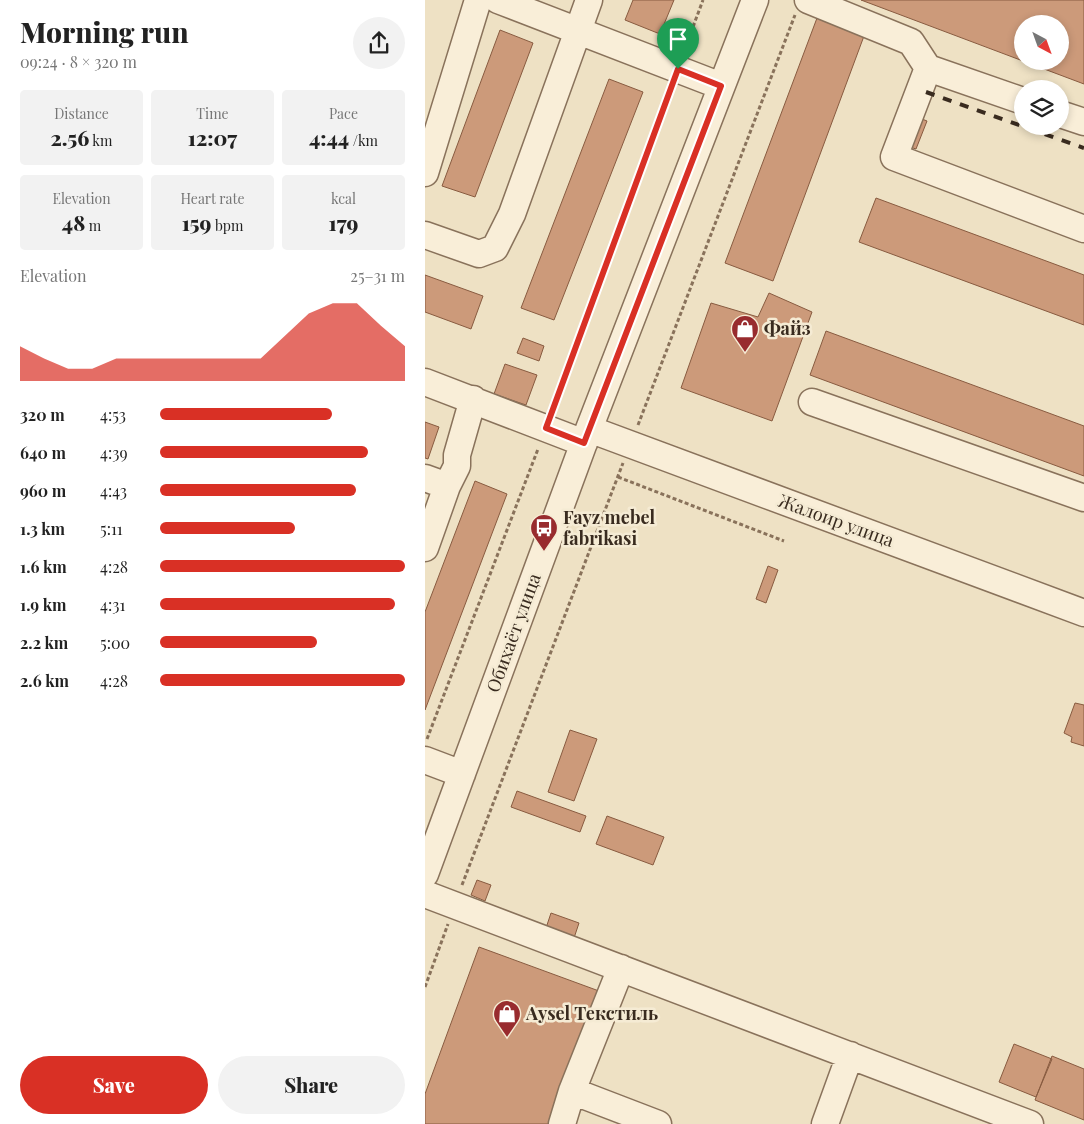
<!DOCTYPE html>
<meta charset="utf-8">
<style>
body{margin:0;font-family:"Playfair Display",serif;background:#f2f2f2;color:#222;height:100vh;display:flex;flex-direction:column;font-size:19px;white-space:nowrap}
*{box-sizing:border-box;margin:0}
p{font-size:16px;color:#767676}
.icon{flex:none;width:28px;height:28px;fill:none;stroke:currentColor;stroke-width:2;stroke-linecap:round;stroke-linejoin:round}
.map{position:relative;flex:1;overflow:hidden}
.panel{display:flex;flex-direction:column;background:#fff;width:425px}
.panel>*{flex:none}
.needle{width:32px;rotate:139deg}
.controls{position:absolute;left:589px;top:15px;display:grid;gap:10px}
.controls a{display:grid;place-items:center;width:55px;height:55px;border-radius:50%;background:#fff;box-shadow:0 2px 8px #0003;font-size:25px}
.pin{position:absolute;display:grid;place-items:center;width:42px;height:42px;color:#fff;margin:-51px -21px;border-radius:50% 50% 50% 0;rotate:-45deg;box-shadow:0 0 5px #0007}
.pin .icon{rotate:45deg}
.round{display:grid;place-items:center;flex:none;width:52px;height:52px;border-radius:26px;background:#f2f2f2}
.overview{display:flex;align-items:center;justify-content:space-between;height:85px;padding:0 20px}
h1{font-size:28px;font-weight:800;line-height:38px}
.metrics{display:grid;grid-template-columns:repeat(3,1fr);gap:8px;height:85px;padding:5px 20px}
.metrics div{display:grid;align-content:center;border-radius:5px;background:#f2f2f2;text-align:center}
.metrics b{font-size:21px;font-weight:800}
.metrics small{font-size:14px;font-weight:400}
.metrics p{font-size:14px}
.chart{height:140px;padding:10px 20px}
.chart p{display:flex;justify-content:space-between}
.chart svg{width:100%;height:90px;margin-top:5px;fill:#d93025;opacity:.7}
.cta{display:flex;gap:10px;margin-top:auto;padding:10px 20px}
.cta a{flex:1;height:58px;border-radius:30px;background:#d93025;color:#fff;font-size:20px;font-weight:800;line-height:58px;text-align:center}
.cta a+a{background:#f2f2f2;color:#222}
ul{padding:0 20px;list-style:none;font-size:16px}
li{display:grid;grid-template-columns:80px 60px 1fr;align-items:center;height:38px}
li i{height:12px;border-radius:6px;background:#d93025}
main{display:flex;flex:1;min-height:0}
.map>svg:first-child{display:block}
</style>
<main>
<section class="panel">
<div class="overview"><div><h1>Morning run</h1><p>09:24 · 8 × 320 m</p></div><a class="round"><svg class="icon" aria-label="share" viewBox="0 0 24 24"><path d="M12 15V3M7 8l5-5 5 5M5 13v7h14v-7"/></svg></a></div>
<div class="metrics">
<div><p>Distance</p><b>2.56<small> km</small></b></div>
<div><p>Time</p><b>12:07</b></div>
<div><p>Pace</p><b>4:44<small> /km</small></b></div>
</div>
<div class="metrics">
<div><p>Elevation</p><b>48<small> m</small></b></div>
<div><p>Heart rate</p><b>159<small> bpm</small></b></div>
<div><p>kcal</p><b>179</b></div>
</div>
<div class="chart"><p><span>Elevation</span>25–31 m</p>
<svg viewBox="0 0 160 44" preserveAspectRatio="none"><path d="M0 44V27L10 33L20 38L30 38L40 33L50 33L60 33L70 33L80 33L90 33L100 33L110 22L120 11L130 6L140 6L150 17L160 27V44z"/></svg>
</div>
<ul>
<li><b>320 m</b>4:53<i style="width:70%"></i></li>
<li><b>640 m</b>4:39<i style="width:85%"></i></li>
<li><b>960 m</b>4:43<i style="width:80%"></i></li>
<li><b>1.3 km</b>5:11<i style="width:55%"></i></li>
<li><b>1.6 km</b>4:28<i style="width:100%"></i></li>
<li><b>1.9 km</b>4:31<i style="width:96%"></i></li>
<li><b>2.2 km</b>5:00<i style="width:64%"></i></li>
<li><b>2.6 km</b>4:28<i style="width:100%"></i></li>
</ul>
<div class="cta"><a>Save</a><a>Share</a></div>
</section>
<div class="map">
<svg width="659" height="1124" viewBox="0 0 659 1124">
<rect width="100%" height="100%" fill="#eee1c4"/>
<path fill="#cc9a7a" stroke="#885b40" d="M208 0H249L235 34 200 20Z
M436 0H659V84L598 61H635V24H598V61Z
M392 18 439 36 348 281 300 263Z
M75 30 108 43 50 197 17 186Z
M184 79 218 92 129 320 96 308Z
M487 115 502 121 491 149 476 144Z
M451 198 659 275V325L434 242Z
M0 275 58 296 46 329 0 312Z
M344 293 387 312 347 421 256 388 286 303 333 317Z
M401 331 659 426V476L385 375Z
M98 338 119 346 114 361 92 353Z
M80 364 112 375 101 405 69 394Z
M0 422 14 427 3 459 0 458Z
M50 481 82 494 0 710V612Z
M343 566 353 570 341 603 331 599Z
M650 703 659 705V746L646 742 647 737 639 733Z
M145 730 172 739 149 801 123 792Z
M92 791 161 816 155 832 86 807Z
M182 816 239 837 228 865 171 844Z
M52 880 66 885 60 901 46 895Z
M126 913 154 923 149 938 121 928Z
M54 947 174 991 126 1124H0V1094Z
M589 1044 627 1059 611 1097 574 1082Z
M627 1056 659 1069V1120L610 1100Z"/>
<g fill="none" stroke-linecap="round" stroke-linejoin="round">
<defs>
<path id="minor" d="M73 0 296 86
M383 0 486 42 503 68 469 157 659 229
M503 68 598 101
M635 114 659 122
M0 173 53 0
M0 235 54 254 70 248 87 214 164 0
M0 382 159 443
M387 402 659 498
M164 429 659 613
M0 478 22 486
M0 548 22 486 32 466V455L48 399
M0 760 37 774
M0 874 164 429 330 0
M0 894 605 1124
M147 1091 233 1124
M137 1124 147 1091 196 968
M400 1124 425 1055"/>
</defs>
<use href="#minor" stroke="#89725b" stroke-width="29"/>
<path stroke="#89725b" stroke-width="3" stroke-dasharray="4 2.5" stroke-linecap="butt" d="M259 51 278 0
M128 410 245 90
M213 425 370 15
M193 477 359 541
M2 739 113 449
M37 885 198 463
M0 987 23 924"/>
<use href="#minor" stroke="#f9eed8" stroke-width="26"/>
<path stroke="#392b1f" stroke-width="4" stroke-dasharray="9 9" stroke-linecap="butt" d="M501 92 659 148"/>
</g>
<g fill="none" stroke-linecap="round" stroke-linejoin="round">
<defs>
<path id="route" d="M253 69 296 86 159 443 121 428Z"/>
</defs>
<use href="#route" stroke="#fff" stroke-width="10"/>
<use href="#route" stroke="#d93025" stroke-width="6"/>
</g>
<defs>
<symbol id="shop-pin" viewBox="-11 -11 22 30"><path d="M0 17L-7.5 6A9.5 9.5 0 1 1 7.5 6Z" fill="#982b2e" stroke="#f5ebd4"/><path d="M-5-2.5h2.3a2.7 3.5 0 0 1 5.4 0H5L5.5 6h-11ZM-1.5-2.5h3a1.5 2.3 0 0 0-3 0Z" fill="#fff"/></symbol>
<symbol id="bus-pin" viewBox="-11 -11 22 30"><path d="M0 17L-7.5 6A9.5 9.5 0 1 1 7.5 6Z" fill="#982b2e" stroke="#f5ebd4"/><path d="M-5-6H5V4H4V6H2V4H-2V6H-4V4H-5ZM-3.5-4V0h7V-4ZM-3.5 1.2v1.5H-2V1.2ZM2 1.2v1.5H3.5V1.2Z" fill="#fff"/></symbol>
</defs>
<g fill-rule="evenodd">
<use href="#shop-pin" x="304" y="313" width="32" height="43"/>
<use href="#bus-pin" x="103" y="512" width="32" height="43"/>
<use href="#shop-pin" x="66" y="998" width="32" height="43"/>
</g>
<g text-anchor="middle" stroke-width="5" stroke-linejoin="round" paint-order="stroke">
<g font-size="18" font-weight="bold" fill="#392b1f" stroke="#f5ebd4" text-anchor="start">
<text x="339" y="335">Файз</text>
<text x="138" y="524">Fayz mebel<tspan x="138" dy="21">fabrikasi</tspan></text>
<text x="101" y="1020">Aysel Текстиль</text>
</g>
<g font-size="18" fill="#392b1f" stroke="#f5ebd4">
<text transform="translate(411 521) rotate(20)" y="6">Жалоир улица</text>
<text transform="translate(89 633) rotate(-70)" y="6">Обихаёт улица</text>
</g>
</g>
</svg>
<div class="controls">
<a><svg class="needle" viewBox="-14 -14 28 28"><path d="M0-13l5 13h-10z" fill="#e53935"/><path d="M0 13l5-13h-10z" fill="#767676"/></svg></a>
<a><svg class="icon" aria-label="layers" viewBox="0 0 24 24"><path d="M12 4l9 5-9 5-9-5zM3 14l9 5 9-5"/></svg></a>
</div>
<div class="pin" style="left:253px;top:69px;background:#1e9e55"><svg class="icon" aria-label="arrive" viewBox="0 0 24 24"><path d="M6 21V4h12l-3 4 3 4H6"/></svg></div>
</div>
</main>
